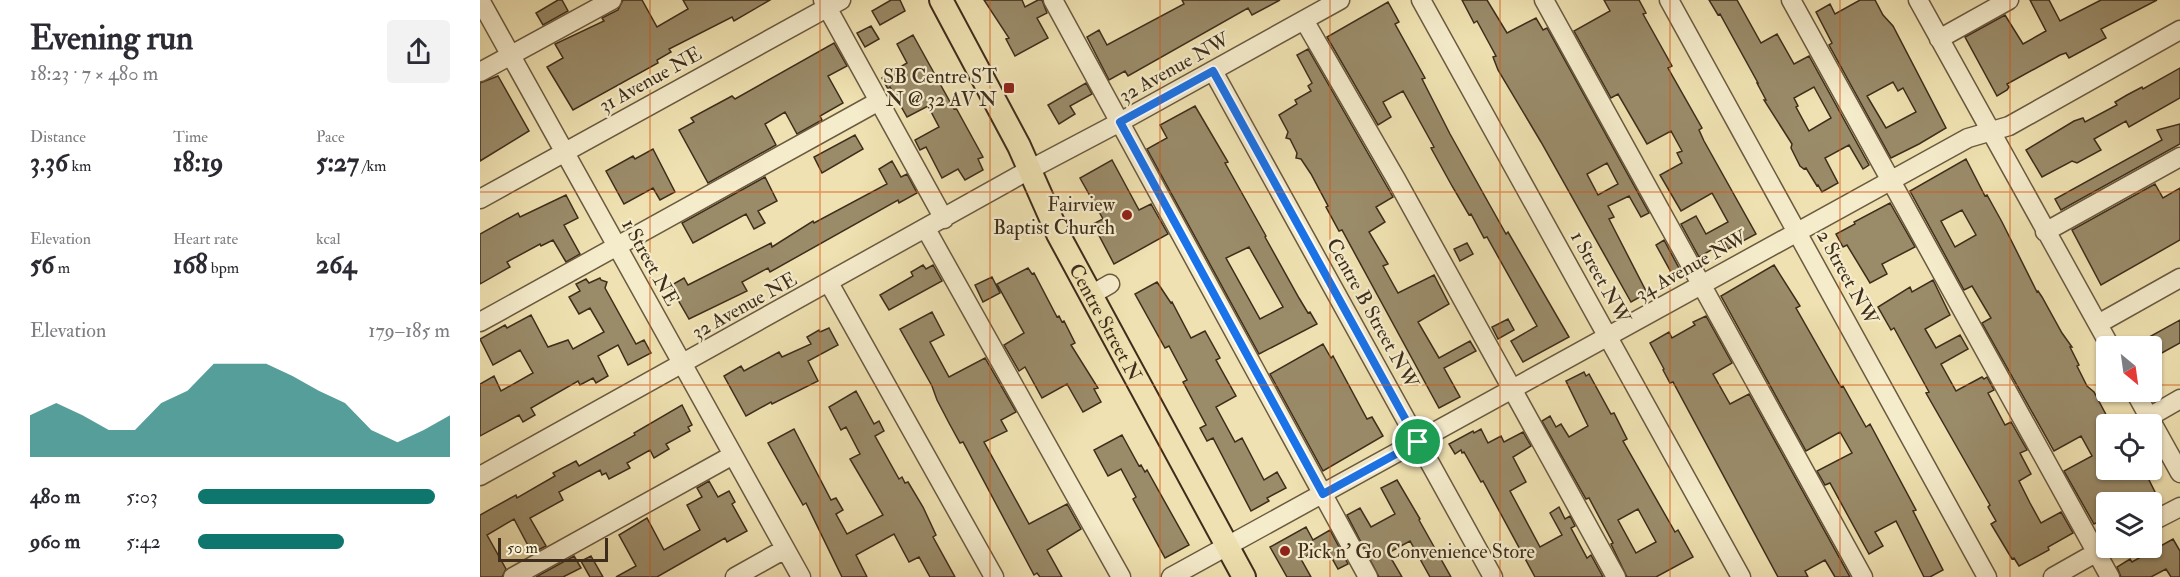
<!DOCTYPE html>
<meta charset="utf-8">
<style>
body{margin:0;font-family:"IM FELL Double Pica",serif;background:#f2f2f3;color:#2b2b33;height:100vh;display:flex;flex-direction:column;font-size:22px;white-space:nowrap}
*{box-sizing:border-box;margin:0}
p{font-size:20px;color:#7c7c81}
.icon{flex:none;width:33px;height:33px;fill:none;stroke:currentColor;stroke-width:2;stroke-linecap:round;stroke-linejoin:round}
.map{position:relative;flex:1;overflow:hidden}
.details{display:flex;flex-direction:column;background:#fff;width:480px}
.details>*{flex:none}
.needle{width:39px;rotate:151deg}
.tools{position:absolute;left:1616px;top:336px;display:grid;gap:12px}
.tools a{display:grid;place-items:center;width:66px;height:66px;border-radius:6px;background:#fff;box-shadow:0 2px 4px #0004;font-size:30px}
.scale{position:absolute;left:18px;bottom:15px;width:110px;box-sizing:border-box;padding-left:6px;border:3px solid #3e2d1b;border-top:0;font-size:16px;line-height:21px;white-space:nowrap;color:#3e2d1b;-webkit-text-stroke:4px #f5eccc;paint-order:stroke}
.pin{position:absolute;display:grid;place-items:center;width:51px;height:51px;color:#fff;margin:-26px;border:3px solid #fff;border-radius:50%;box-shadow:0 2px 6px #0007}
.round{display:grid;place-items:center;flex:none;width:63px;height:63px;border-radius:6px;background:#f2f2f3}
.summary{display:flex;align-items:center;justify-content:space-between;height:102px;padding:0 30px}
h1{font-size:33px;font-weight:700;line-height:45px}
.metrics{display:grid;grid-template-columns:repeat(3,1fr);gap:9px;height:102px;padding:6px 30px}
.metrics div{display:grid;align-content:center}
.metrics b{font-size:26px;font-weight:700}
.metrics small{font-size:16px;font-weight:400}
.metrics p{font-size:16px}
.chart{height:168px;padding:12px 30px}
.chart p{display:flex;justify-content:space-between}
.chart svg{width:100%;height:108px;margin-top:6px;fill:#0f766e;opacity:.7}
ul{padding:0 30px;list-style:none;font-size:20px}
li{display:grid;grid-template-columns:96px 72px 1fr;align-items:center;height:45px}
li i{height:15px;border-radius:8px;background:#0f766e}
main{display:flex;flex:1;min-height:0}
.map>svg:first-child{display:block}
</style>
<main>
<section class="details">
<div class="summary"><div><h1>Evening run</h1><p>18:23 · 7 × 480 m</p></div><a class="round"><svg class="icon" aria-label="share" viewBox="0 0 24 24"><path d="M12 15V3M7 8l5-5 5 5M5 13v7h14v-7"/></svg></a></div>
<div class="metrics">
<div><p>Distance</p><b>3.36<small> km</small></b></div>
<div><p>Time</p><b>18:19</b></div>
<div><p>Pace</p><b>5:27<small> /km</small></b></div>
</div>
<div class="metrics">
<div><p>Elevation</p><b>56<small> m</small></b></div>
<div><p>Heart rate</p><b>168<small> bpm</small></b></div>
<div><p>kcal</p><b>264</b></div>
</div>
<div class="chart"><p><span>Elevation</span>179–185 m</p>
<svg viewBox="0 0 160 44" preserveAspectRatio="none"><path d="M0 44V27L10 22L20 27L30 33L40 33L50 22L60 17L70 6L80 6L90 6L100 11L110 17L120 22L130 33L140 38L150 33L160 27V44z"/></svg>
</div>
<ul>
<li><b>480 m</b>5:03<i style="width:94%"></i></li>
<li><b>960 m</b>5:42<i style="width:58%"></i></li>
</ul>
</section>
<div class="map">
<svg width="1700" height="577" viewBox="0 0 1700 577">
<rect width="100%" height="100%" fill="#efe1b1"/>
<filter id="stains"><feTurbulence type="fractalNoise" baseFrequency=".00333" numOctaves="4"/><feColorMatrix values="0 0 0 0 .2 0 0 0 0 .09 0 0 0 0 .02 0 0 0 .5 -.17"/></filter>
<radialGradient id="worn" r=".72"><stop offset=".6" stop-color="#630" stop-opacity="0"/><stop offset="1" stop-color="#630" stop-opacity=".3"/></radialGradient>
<path fill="#9a8b69" stroke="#3e2d1b" stroke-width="1.5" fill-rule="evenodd" d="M78 0H82L88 11 63 25 56 13Z
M143 0H162L177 27 208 9 203 0H290L254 21 252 17 189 49 191 52 177 60 178 63 93 110 67 67 83 58 75 44 124 21 122 18 138 10Z
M411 0H420L425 11 400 25 392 11Z
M504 0H542L545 7 558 0H562L567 13 557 18 568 38 535 56 526 39 529 38Z
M702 0H800L772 15 768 8 648 76 645 71 629 80 607 37 619 30 627 45 704 4Z
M982 0H1007L1027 33 1056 18 1063 30 1067 28 1169 213 1161 217 1149 196 1128 206 1134 217 1129 219 1167 293 1151 302 1061 142 1018 70 1013 57 1016 56 997 21 994 23ZM1127 163 1138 184 1118 195 1107 174Z
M1124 0H1159L1166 13 1163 14 1192 66 1188 68 1222 128 1219 130 1224 141 1276 234 1248 249 1245 242 1219 257 1201 224 1216 216 1226 234 1248 222 1232 193 1201 211 1180 175 1202 163 1197 153 1202 151 1191 131 1167 144 1138 94 1131 98 1094 31 1130 11Z
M1229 0H1257L1281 43 1297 34 1314 64 1329 56 1389 165 1383 169 1369 145 1345 158 1358 183 1342 192 1338 185 1337 186 1326 168 1324 169 1320 166 1311 148 1312 144 1284 100H1286L1277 83H1278L1240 14 1238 15ZM1334 87 1351 118 1329 131 1316 107 1318 106 1314 98Z
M1380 0H1395L1403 15 1413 26 1466 128 1439 144 1411 158 1349 45 1352 43 1336 12 1350 4 1355 14ZM1413 82 1418 91 1423 88 1436 112 1406 128 1387 96Z
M1550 0H1569L1580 21 1621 0H1677L1621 29 1626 38 1589 58 1586 53 1580 55 1527 84 1529 87 1527 90 1517 96 1485 37 1525 15 1543 44 1566 31Z
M908 2 919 22 915 24 945 78 942 79 970 134 1026 234 1028 232 1089 337 1043 362 1031 341 1057 326 1007 237 1004 238 991 214 989 215 972 186 951 148 954 147 923 91 903 102 911 117 898 125 847 37Z
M391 26 399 39 385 47 377 33Z
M433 35 474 109 476 108 503 157 498 159 503 170 485 180 478 169 462 178 446 147 440 150 435 140 459 127 448 106 427 117 410 87 408 89 402 78 427 63 417 44Z
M354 43 367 66 348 76 363 103 340 116 342 120 317 134 305 112 285 124 296 145 228 183 199 130 214 122 211 118 252 96 255 99Z
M828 49 913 197 896 207 905 222 889 232 908 264 903 266 918 293 954 275 969 304 938 322 959 358 990 341 996 351 964 368 980 397 959 408 862 230 859 231 846 207 848 206 831 174 821 159 816 158 817 153 810 139 806 138 808 132 799 115 817 104 815 100 831 91 828 86 832 83 817 55Z
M1700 68V98L1649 127 1646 121 1614 139 1621 150 1597 163 1592 161 1562 177 1546 150 1594 121 1603 118 1605 122 1637 105 1635 102 1647 95 1662 87 1663 89Z
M18 76 49 131 0 161V83Z
M606 83 612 94 590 106 595 114 579 124 568 105Z
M715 106 748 162 745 163 786 236 785 237 819 298 828 313 830 312 837 324 779 354 667 149 687 138 680 125ZM769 247 803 307 780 319 746 258Z
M1700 124V144L1581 210 1575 199 1682 140 1677 130Z
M375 135 383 149 342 173 334 157Z
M173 149 195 192 180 200 173 188 144 204 126 171 153 156 155 159Z
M1486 159 1505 196 1507 195 1522 222 1557 292 1558 291 1562 297 1582 333 1592 347H1590L1599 365 1597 366 1607 386 1614 392 1631 424H1626V470H1664L1675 492 1657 502H1626V518L1614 524 1584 471 1612 456 1601 436 1574 451 1502 323 1511 318 1492 286 1484 290 1430 191ZM1482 210 1496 235 1475 247 1461 221Z
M632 160 659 210 671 204 688 234 634 264 613 224 623 219 600 178Z
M412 161 421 177 427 174 437 193 419 203 418 200 290 272 288 268 262 282 267 291 209 319 190 286 204 278 208 285 291 243 292 247 333 221 334 223 407 184 399 169Z
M285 177 297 201 278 211 285 223 274 229 266 214 213 243 202 223Z
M1675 184 1683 198 1700 188V240L1621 285 1592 230Z
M86 195 98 218 84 225 100 254 86 262 73 240 61 246 60 244 27 262 30 267 0 284V234L38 213 40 217Z
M1410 203 1435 247 1402 264 1407 274 1390 283 1367 245 1363 247 1356 234 1375 224 1374 222Z
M1184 240 1200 270 1192 274 1176 245Z
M987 243 993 254 980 261 974 249Z
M443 265 446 269 453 265 462 281 409 310 400 295 433 276 431 272Z
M1294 265 1320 306 1316 308 1361 387 1363 386 1386 427 1390 424 1436 510 1433 511 1463 570 1450 577H1444L1416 521 1395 532 1403 546 1389 554 1350 483 1345 485 1337 471 1372 453 1360 432 1326 451 1241 296Z
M548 268 552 274 554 273 577 317 579 316 582 322 584 321 595 343 591 345 618 388 614 389 621 402 603 412 587 384 562 398 545 367 539 371 524 345 544 333 517 284Z
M512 277 520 293 503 302 495 285Z
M120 278 121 280 127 282 125 288 156 344 164 340 171 353 148 365 138 345 118 356 128 376 116 383 113 378 100 385 98 381 51 408 55 415 43 422 39 415 0 436V384L14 376 21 391 53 373 40 350 13 365 0 339 25 325 27 328 51 315 68 347 88 340 93 349 124 332 110 308 99 314 89 297 100 291 96 284 106 279 109 283Z
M1453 280 1470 315 1445 329 1456 348 1480 335 1488 349 1461 364 1476 391 1502 377 1504 379 1507 377 1514 390 1508 393 1525 425 1531 422 1547 450 1540 453 1551 474 1539 481 1550 503 1561 523 1581 512 1593 533 1568 547 1569 550 1539 566 1534 558 1532 559 1511 524 1516 521 1508 507 1510 505 1446 393 1449 392 1414 328 1411 330 1398 307 1430 287 1432 292Z
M677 282 691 303 692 302 711 338 725 331 740 358 736 360 756 396 736 407 755 442 762 438 784 480 797 472 806 488 787 498 789 501 771 511 733 438 727 441 720 428 726 425 703 382 707 380 689 346 685 348 655 294Z
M452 312 464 335 450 342 469 377 505 358 536 412 521 420 527 431 504 442 549 524 587 504 601 529 567 550 582 577H560L557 573 554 575 483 442 480 443 469 423 457 400 452 386 420 329Z
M1226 316 1252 363 1233 374 1250 404 1269 394 1370 577H1355L1345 560 1325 571 1328 577H1298L1193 382 1190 383 1183 370 1184 369 1170 343 1189 332 1192 338 1215 325 1213 322Z
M1028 319 1034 330 1018 339 1012 327Z
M1700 320V343L1671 359V346H1653Z
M349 328 358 345 328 361 338 381 292 404 291 402 266 416 244 376 261 366 264 371 299 352 302 357 331 344 327 337 339 330 340 332Z
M843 344 851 358 853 356 887 419 892 417 903 436 843 471 790 374Z
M1104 372 1106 376 1109 374 1131 414 1134 413 1147 439 1143 441 1195 532 1198 530 1213 557 1176 577H1147L1131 544 1133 543 1109 498 1106 499 1062 421 1070 416 1076 427 1081 424 1089 437 1108 426 1086 381ZM1158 509 1176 542 1156 553 1138 520Z
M376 391 394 424 399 421 404 431 395 436 419 479 422 477 425 483 428 482 443 507 456 535 453 537 475 577H450L439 557 429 562 414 534 376 555 387 577H362L326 503 323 505 288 443 314 429 351 500 356 498 363 510 356 514 367 534 403 515 370 459 380 454 366 427 361 430 349 407Z
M202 405 212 425 208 427 210 431 186 444 189 449 174 458 170 450 147 463 150 468 129 479 126 473 122 475 120 470 79 492 83 500 50 518 66 546 52 553 34 519 7 535 26 569 22 577H0V515L36 495 37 498 75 476 73 473 96 461 99 466 155 435 154 433Z
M1001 429 1008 443 1021 436 1024 442 1043 432 1051 446 1033 457 1046 482 1030 491 1060 547 1082 535 1070 513 1079 507 1085 519 1090 516 1095 526 1091 528 1107 558 1111 555 1123 577H1055L1003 481 1001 482 984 452 982 453 981 450 975 454 969 444 993 431 994 433Z
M642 435 659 466 661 465 665 472 667 470 709 545 685 558 653 499 656 497 641 469 628 476 614 450Z
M917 480 940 519 939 520 971 577H950L930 541 908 553 922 577H899L867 515 880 508 891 527 915 514 901 488Z
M229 481 238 497 249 491 255 502 252 504 267 531 247 542 245 538 177 577H136L156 566 139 535 167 518 184 550 220 530 207 505 222 497 217 488Z
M826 527 833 540 850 530 868 564 858 569 845 546 821 559 831 577H807L790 547Z
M1693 539 1700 551V577H1691L1686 569 1671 577H1641L1637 567 1650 559 1652 562Z
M94 556 101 568 83 577H56Z
M111 556 123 577H110L101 561Z"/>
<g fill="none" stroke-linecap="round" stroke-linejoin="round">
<defs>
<path id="minor" d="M0 0 321 577
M343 0 464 219
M573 0 888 577
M941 0 1261 577
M1064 0 1383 577
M1189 0 1507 577
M1311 0 1630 577
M1438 0 1630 346
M824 20 916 179 1136 577
M1459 39 1529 0
M733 71 1013 577
M0 72 132 0
M0 199 361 0
M446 229 641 577
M1565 232 1700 157
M349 283 514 577
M611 295 630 284
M0 322 399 101
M1618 324 1700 278
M1655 392 1700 473
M1669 417 1700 399
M0 476 549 170 640 122 860 0
M1671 522 1700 507
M33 577 253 455
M255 577 305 549
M691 577 1488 138 1529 126 1700 30
M1573 577 1626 547"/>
<g id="major">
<path id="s1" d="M461 0 539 146 578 234 764 577"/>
</g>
</defs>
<use href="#minor" stroke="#6a5a40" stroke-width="21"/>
<use href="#major" stroke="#3e2d1b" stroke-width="26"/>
<use href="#minor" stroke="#f5eccc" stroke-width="18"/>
<use href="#major" stroke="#efe1b1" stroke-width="22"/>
</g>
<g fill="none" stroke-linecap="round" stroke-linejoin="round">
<defs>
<path id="route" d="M733 71 938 442 843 494 640 122Z"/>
</defs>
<use href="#route" stroke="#fff" stroke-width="12"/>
<use href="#route" stroke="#1a73e8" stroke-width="8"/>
</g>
<path fill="none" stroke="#d7550e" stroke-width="1.5" stroke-opacity="0.55" d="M170 0V577M340 0V577M510 0V577M680 0V577M850 0V577M1020 0V577M1190 0V577M1360 0V577M1530 0V577M0 192H1700M0 385H1626M1671 385H1700"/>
<g fill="#8f2418" stroke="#f5eccc" stroke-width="2">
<rect x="523" y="82" width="12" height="12" rx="3"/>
<circle cx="647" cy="215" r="6"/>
<circle cx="805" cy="551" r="6"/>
</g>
<g text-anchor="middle" stroke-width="4.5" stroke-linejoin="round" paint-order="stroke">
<g font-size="20" fill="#3e2d1b" stroke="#f5eccc">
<text transform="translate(694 67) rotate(-29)" y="7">32 Avenue NW</text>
<text transform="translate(170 79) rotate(-29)" y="7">31 Avenue NE</text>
<text transform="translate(171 262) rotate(61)" y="7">1 Street NE</text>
<text transform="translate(1211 265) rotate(-29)" y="7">34 Avenue NW</text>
<text transform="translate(1121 277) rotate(61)" y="7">1 Street NW</text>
<text transform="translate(1368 277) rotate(61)" y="7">2 Street NW</text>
<text transform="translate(264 305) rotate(-29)" y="7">32 Avenue NE</text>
<text transform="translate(893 313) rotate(61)" y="7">Centre B Street NW</text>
<text dy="7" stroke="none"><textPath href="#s1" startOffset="362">Centre Street N</textPath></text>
</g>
<g font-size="20" fill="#3e2d1b" stroke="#f5eccc" text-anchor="end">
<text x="517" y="83">SB Centre ST<tspan x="517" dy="23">N @ 32 AV N</tspan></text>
<text x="635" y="211">Fairview<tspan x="635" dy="23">Baptist Church</tspan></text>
<text x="817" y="558" text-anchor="start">Pick n' Go Convenience Store</text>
</g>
</g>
<rect width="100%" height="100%" filter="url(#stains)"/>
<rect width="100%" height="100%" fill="url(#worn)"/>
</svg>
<div class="tools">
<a><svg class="needle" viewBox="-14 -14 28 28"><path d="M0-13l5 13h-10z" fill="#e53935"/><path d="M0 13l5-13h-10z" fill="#7c7c81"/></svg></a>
<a><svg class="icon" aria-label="locate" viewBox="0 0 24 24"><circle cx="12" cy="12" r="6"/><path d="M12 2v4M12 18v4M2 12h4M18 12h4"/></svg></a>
<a><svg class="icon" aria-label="layers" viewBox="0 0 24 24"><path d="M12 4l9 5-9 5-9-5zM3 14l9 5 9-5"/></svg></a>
</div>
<div class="scale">50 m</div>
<div class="pin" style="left:938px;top:442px;background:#1e9e55"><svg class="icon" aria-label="arrive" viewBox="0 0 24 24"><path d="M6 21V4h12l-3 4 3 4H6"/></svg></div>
</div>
</main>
